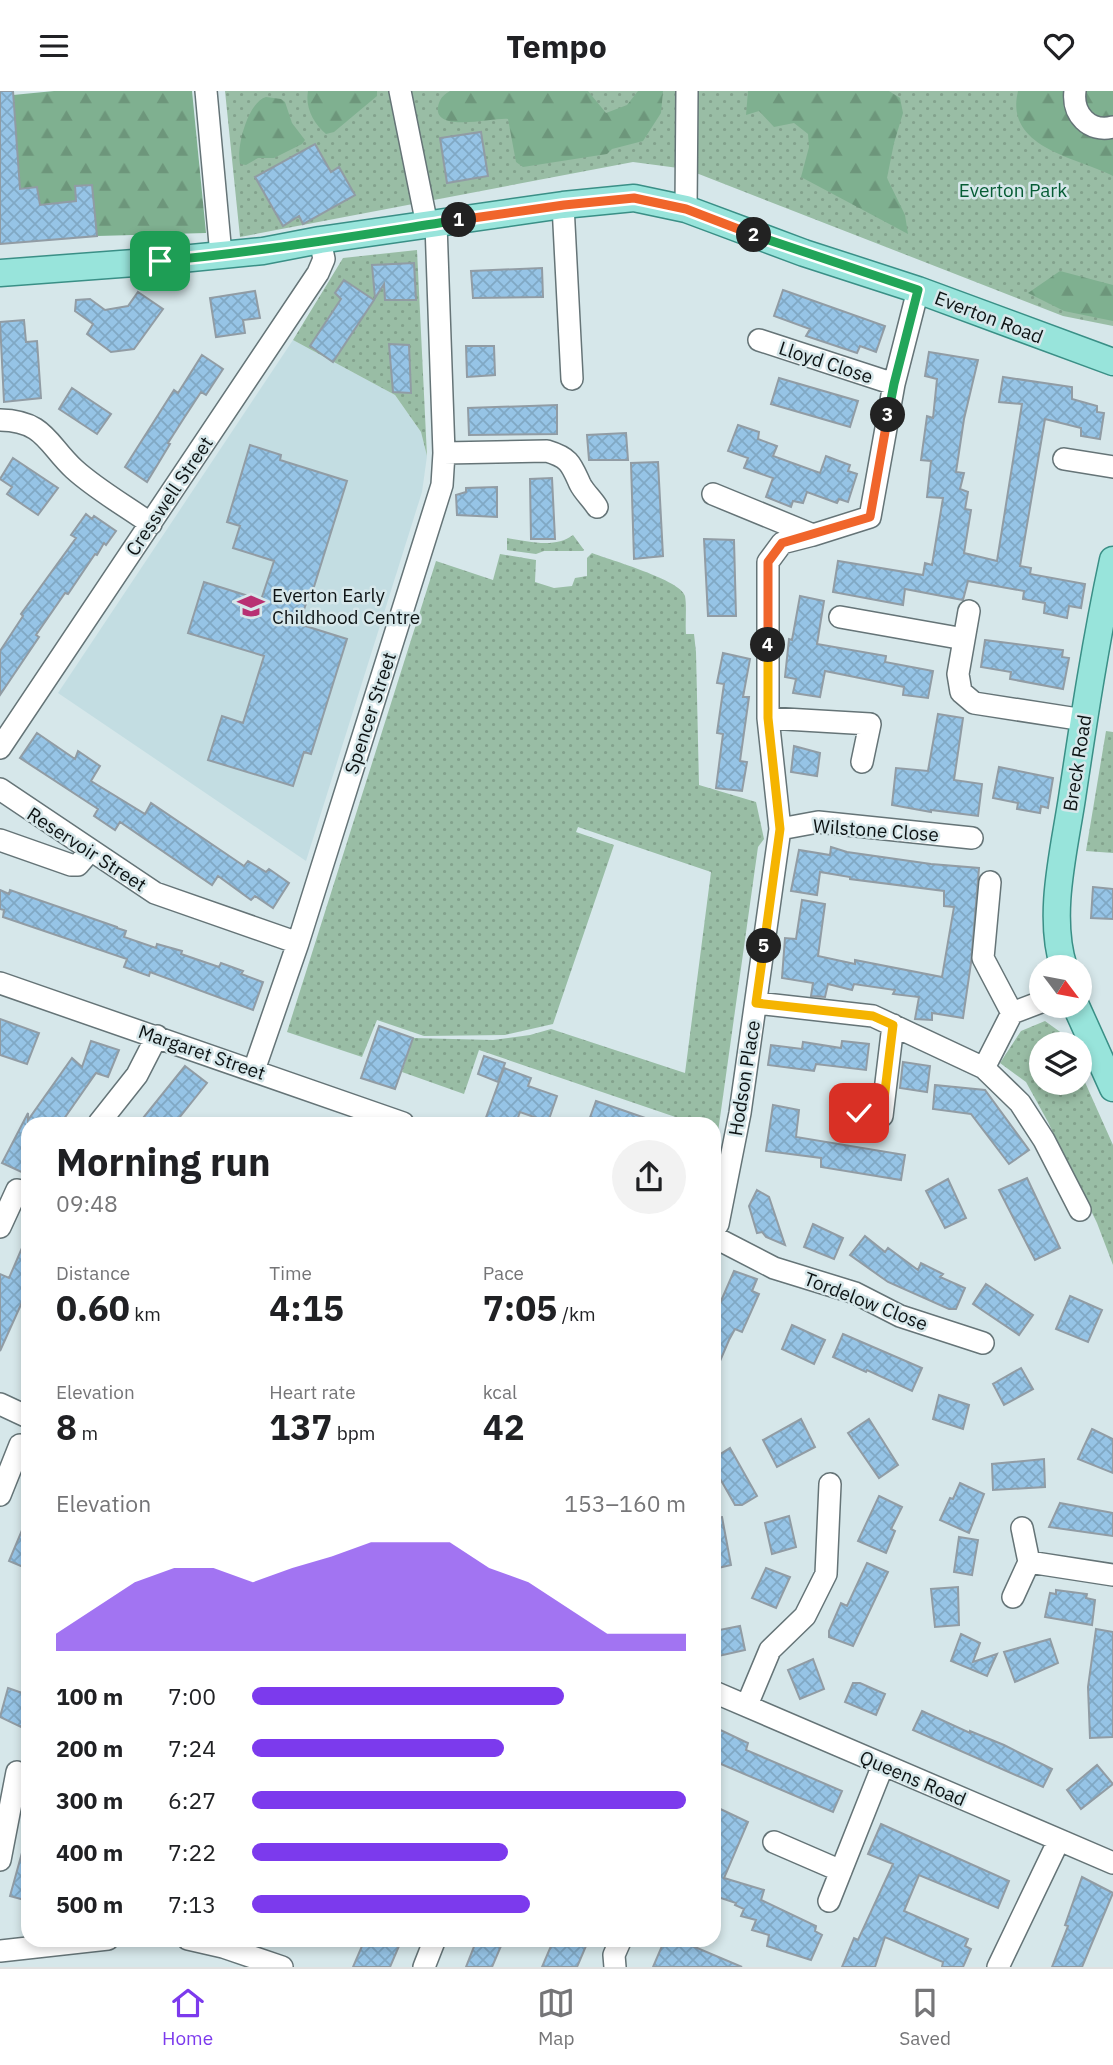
<!DOCTYPE html>
<meta charset="utf-8">
<style>
body{margin:0;font-family:"IBM Plex Sans",sans-serif;background:#f2f2f2;color:#202124;height:100vh;display:flex;flex-direction:column;font-size:26px;white-space:nowrap}
*{box-sizing:border-box;margin:0}
p{font-size:23px;color:#757577}
.icon{flex:none;width:38px;height:38px;fill:none;stroke:currentColor;stroke-width:2;stroke-linecap:round;stroke-linejoin:round}
.map{position:relative;flex:1;overflow:hidden}
.details{position:absolute;left:21px;top:1026px;width:700px;height:830px;display:flex;flex-direction:column;background:#fff;border-radius:21px;box-shadow:0 4px 10px #0003}
.details>*{flex:none}
.needle{width:46px;rotate:122deg}
.fabs{position:absolute;left:1029px;top:864px;display:grid;gap:14px}
.fabs a{display:grid;place-items:center;width:63px;height:63px;border-radius:50%;background:#fff;box-shadow:0 4px 10px #0003;font-size:35px}
.pin{position:absolute;display:grid;place-items:center;width:60px;height:60px;color:#fff;margin:-30px;border-radius:14px;box-shadow:0 4px 10px #0006}
.km{position:absolute;width:35px;height:35px;margin:-18px;border-radius:50%;background:#222;color:#fff;font-size:19px;line-height:35px;text-align:center}
.round{display:grid;place-items:center;flex:none;width:74px;height:74px;border-radius:37px;background:#f2f2f2}
.overview{display:flex;align-items:center;justify-content:space-between;height:119px;padding:0 35px}
h1{font-size:38px;font-weight:800;line-height:52px}
.stats{display:grid;grid-template-columns:repeat(3,1fr);gap:10px;height:119px;padding:7px 35px}
.stats div{display:grid;align-content:center}
.stats b{font-size:35px;font-weight:800}
.stats small{font-size:19px;font-weight:400}
.stats p{font-size:19px}
.chart{height:196px;padding:14px 35px}
.chart p{display:flex;justify-content:space-between}
.chart svg{width:100%;height:126px;margin-top:7px;fill:#7c3aed;opacity:.7}
ul{padding:0 35px;list-style:none;font-size:23px}
li{display:grid;grid-template-columns:112px 84px 1fr;align-items:center;height:52px}
li i{height:18px;border-radius:9px;background:#7c3aed}
header{display:flex;justify-content:space-between;align-items:center;height:91px;padding:0 35px;background:#fff;font-size:32px;font-weight:800}
.dock{display:flex;justify-content:space-around;align-items:center;height:98px;border-top:2px solid #e0e0e0;background:#fff;font-size:19px;color:#757577}
.dock a{display:grid;justify-items:center;gap:4px}
.dock .active{color:#7c3aed}
.map>svg:first-child{display:block}
</style>
<header><svg class="icon" aria-label="menu" viewBox="0 0 24 24"><path d="M4 6h16M4 12h16M4 18h16"/></svg>Tempo<svg class="icon" aria-label="heart" viewBox="0 0 24 24"><path d="M12 20l-8-8c-3-5 5-10 8-4 3-6 11-1 8 4z"/></svg></header>
<div class="map">
<svg width="1113" height="1876" viewBox="0 0 1113 1876">
<defs>
<pattern id="green-dots" width="8" height="8" patternUnits="userSpaceOnUse" patternTransform="scale(1.75)"><rect width="8" height="8" fill="#99bda5"/><path d="M2 2h.1M6 6h.1" fill="none" stroke="#83a28d" stroke-width="1.8" stroke-linecap="round"/></pattern>
<pattern id="forest-firs" width="22" height="20" patternUnits="userSpaceOnUse" patternTransform="scale(1.75)"><rect width="22" height="20" fill="#7fb090"/><path d="M5 1l3.5 6h-7zM16 11l3.5 6h-7z" fill="#6d967b"/></pattern>
<pattern id="building-cross-hatch" width="8" height="8" patternUnits="userSpaceOnUse" patternTransform="scale(1.75)"><rect width="8" height="8" fill="#96c4e6"/><path d="M0 0l8 8M0 8l8-8" fill="none" stroke="#80a8c4"/></pattern>
</defs>
<rect width="100%" height="100%" fill="#d6e7ea"/>
<path fill="#c3dde2" d="M293 249 395 304 421 341 427 365 422 401 306 770 58 602Z"/>
<path fill="url(#green-dots)" d="M225 0H1113V235L1063 225 686 78 633 71 240 146Z
M417 159 427 365 421 341 395 304 293 249 343 167Z
M573 444 584 459 583 460H544L536 463 507 459V447C528 450 555 458 573 444Z
M592 462C610 469 681 489 685 505 687 517 685 531 686 543H694L696 561 699 694 756 711 764 748 758 756 718 1041 714 1040V1032H693L479 959 464 1003 402 981 413 947 493 949 530 944 551 938 685 982 711 781 578 736 576 741 614 754 553 933 505 944 424 945 377 929 362 966 287 941 436 470 493 489 500 463 536 469 535 491 554 497 572 495 575 487 587 485V467Z
M1106 640 1113 641V762L1086 760Z
M1045 930 1063 943 1068 954H1041V992H1080V980L1113 1054V1174L1097 1132 1048 1031 1026 991 1000 972 1021 940Z"/>
<path fill="url(#forest-firs)" d="M54 0H192L206 142 97 145 92 94 75 96 77 121 40 114 37 96 29 97 21 107 13 4Z
M308 0H377V5L334 41 326 43C313 32 305 16 308 0Z
M450 0H588L606 22 627 14 638 0H663L661 22 643 50 612 58 607 63 523 76 516 71 508 28C495 26 428 44 439 12 441 6 445 3 450 0Z
M748 0H889L900 7 903 22 894 52 887 87 905 124 908 143 801 86 809 56 808 43 794 32 774 36 759 20 746 24Z
M1018 0H1113V85C1076 66 1004 57 1018 0Z
M266 6 281 8 285 11 292 32 305 49 302 53 274 67H258L246 74 240 73C236 56 248 11 266 6Z
M1060 180 1113 194V230L1064 220 1028 202Z"/>
<path fill="url(#building-cross-hatch)" stroke="#919ca4" stroke-width="2" d="M0 0H13L20 98 37 96 40 114 76 110 75 95 92 94 97 145 0 153Z
M481 41 488 85 447 92 440 47Z
M315 53 331 81 339 76 355 104 303 133 299 125 283 135 255 86Z
M414 172 416 209H385L384 193 375 207 372 174Z
M542 177 543 206 473 207 471 180Z
M344 189 374 209 333 271 310 255 341 208 335 202Z
M783 199 885 235 876 261 860 255 857 262 806 245 810 238 774 225Z
M255 200 260 227 243 229 245 242 216 246 210 207Z
M138 201 163 218 134 258 111 261 87 243 93 233 75 220 76 209 90 208 105 219 128 215Z
M24 229 26 251 37 250 41 307 4 311 0 231Z
M389 253 409 254 411 302 393 301Z
M466 255H494L495 284 467 286Z
M929 261 978 269 964 328 956 381 964 382 960 398 968 401 965 418 971 419 964 462 997 470 1022 313 999 311 1003 286 1072 296V308L1097 315V321L1104 322 1100 348 1081 345V337L1045 328 1020 475 1031 477 1030 483 1085 493 1081 517 1069 515 1067 527 1044 522 1045 512 1023 508 1024 500 968 490 963 509 905 498 903 514 833 501 838 470 923 484 925 472 932 474 943 407 927 406 931 370 921 369 927 325 933 327 937 288 925 285Z
M202 264 223 278 206 304 201 301 184 327 168 352 170 353 147 391 125 376 174 299 178 302Z
M779 287 858 310 850 336 771 313Z
M72 297 111 323 97 343 59 318Z
M557 314V343L469 344 468 317Z
M738 334 759 341 758 348 777 355 773 365 820 382 826 365 850 374 848 380 857 383 848 411 839 408 837 412 807 401 803 412 793 410 791 416 766 406 773 387 744 377 748 367 728 360Z
M626 342 628 369H589L587 344Z
M250 354 281 364 280 369 347 390 312 502 310 501 299 533 347 548 311 663 304 661 293 695 208 669 222 625 243 632 264 565 188 542 204 491 261 509 274 470 233 457 240 435 227 431Z
M13 367 58 397 38 424 7 403 12 396 0 388Z
M658 371 663 465 634 468 631 372Z
M552 387 555 448H531L530 388Z
M497 396V426L457 424 456 404 466 401V397Z
M86 423 92 428 94 425 116 440 106 454 104 452 97 464 95 463 68 503 65 502 36 544 39 546 0 604V560L23 525 21 523 76 447 71 444Z
M704 448 734 449 736 525H708Z
M800 505 824 510 817 553 886 565 885 571 933 580 928 607 903 604 904 596 825 580 820 606 793 602 796 588 785 586 789 548 792 549Z
M985 549 1063 559 1062 566 1069 567 1063 598 1010 588 1011 581 981 576Z
M723 562 750 568 743 606H749L740 670 747 671 742 700 716 697 723 643 717 642 724 593 717 592Z
M938 623 963 627 954 689 982 693 978 725 931 719V721L892 714 896 677 928 680Z
M37 642 75 668 78 660 100 675 91 690 145 723 151 712 244 775 248 770 266 781 269 778 289 792 273 817 255 805 251 809 218 785 212 794 120 731 115 739 94 725 98 718 20 667Z
M794 655 820 662 817 685 791 681Z
M999 676 1053 687 1048 717 1041 715 1040 722 1017 718 1018 712 993 707Z
M831 756 847 761 931 773 979 777 971 872 963 927 932 922V929L915 928 919 906 893 903 895 899 854 893 852 899 828 893 825 906 811 905 813 892 782 887 785 847 796 848 802 809 825 813 818 865 855 873V869L942 886 954 816 944 815V800L850 788V786L820 781 817 804 791 800 799 759 830 764Z
M1093 796 1113 798V828L1091 827Z
M0 799 9 803 10 799 117 836V837L126 840 124 846 156 857 157 853 182 860 181 863 219 876 221 872 243 880 241 883 263 891 253 919 150 881 149 885 124 876 127 868 3 826 4 819 0 818Z
M0 928 39 942 27 973 0 964Z
M379 935 413 947 395 998 361 987Z
M91 950 119 959 108 986 96 982 61 1032H28V1084L2 1072 28 1022V1029L72 967 82 976Z
M842 950 869 953 866 979 816 973 814 980 768 974 771 954 802 958 803 951 841 957Z
M484 965 505 972 498 991 478 983Z
M903 971 930 975 927 1001 900 997Z
M185 975 207 992 175 1032H139Z
M504 977 531 987 528 995 557 1005 548 1031 520 1021 516 1032H484Z
M935 994 985 999 1029 1059 1009 1073 971 1023 933 1018Z
M596 1010 654 1030V1032H588Z
M773 1014 799 1019 796 1046 905 1064 901 1089 821 1076V1067L766 1060Z
M1027 1087 1060 1157 1035 1169 999 1099Z
M948 1088 966 1127 945 1137 926 1100Z
M757 1099 769 1106 785 1154 766 1146 762 1141 757 1142 749 1115Z
M813 1133 843 1147 834 1168 804 1156Z
M28 1143V1198L0 1260V1183L9 1187Z
M865 1145 885 1161 888 1157 918 1179 921 1172 943 1183 940 1186 965 1197 956 1218H949L888 1191 850 1164Z
M734 1180 757 1188 752 1200 759 1203 742 1241 735 1238 729 1249 714 1284V1226Z
M986 1193 1033 1224 1019 1244 973 1213Z
M1070 1205 1102 1219 1088 1251 1056 1238Z
M792 1234 825 1249 814 1273 782 1258Z
M843 1243 922 1277 912 1300 867 1279 866 1281 833 1266Z
M1021 1277 1033 1298 1004 1314 993 1293Z
M939 1304 969 1314 963 1338 933 1328Z
M801 1328 815 1356 777 1376 763 1349Z
M869 1328 898 1374 879 1387 848 1342Z
M1092 1338 1113 1348V1382L1078 1368Z
M730 1357 757 1405 742 1414H735L714 1377V1367Z
M1044 1368 1045 1396 993 1399 992 1373Z
M960 1392 984 1403 969 1442 940 1429 950 1407 953 1408Z
M879 1405 902 1416 891 1438 895 1440 886 1462 858 1450Z
M1060 1412 1113 1422V1445L1049 1436Z
M28 1425V1478L9 1470Z
M789 1425 796 1456 772 1463 765 1432Z
M722 1426 731 1474 714 1478V1427Z
M959 1446 978 1449 972 1484 954 1481Z
M867 1472 888 1481 853 1555 829 1546V1540L841 1512 847 1515Z
M766 1477 790 1486 776 1517 752 1507Z
M958 1496 959 1534 935 1536 931 1498Z
M1056 1499 1087 1503 1086 1507 1095 1509 1092 1534 1045 1526 1050 1502 1056 1503Z
M740 1535 745 1559 714 1566V1540Z
M1096 1538 1113 1541V1646L1090 1647 1088 1596Z
M961 1543 980 1552 973 1571 997 1563 987 1585 951 1570Z
M1050 1548 1058 1572 1015 1591 1004 1561Z
M813 1568 824 1598 800 1608 788 1579Z
M853 1592H860L885 1603 876 1624 845 1611Z
M8 1597 28 1604V1633L23 1632 21 1636 0 1626Z
M922 1620 970 1642V1640L1004 1654 1052 1678 1043 1696 913 1639Z
M714 1636 748 1652 746 1659 842 1700 833 1721 714 1670Z
M1097 1674 1113 1693 1081 1718 1067 1699Z
M714 1715 748 1731 724 1787 764 1799 761 1809 816 1835 815 1840 822 1844 811 1869 767 1855 769 1844 752 1839 756 1829 741 1825 744 1818 735 1814 736 1812 715 1805 714 1808Z
M881 1733 1009 1790 998 1817 919 1784 904 1820 968 1848 965 1855 971 1858 963 1876H942L943 1871 885 1846 875 1876H842L854 1847 858 1849 893 1773 868 1763Z
M23 1758H28V1810L10 1805Z
M1082 1786 1113 1802 1082 1876H1052L1068 1835 1065 1834Z
M365 1848H402L390 1876H353Z
M477 1848H504L492 1876H466Z
M554 1848H589L577 1876H542Z
M665 1848H676L742 1876H653Z"/>
<g fill="none" stroke-linecap="round" stroke-linejoin="round">
<defs>
<path id="minor" d="M206 0 221 164
M400 0 427 134
M1075 0C1072 23 1089 42 1113 36
M563 114 572 288
M686 118 687 0
M759 249 894 293
M0 329C45 330 47 353 74 378 97 399 126 415 151 433
M444 362 547 360C570 367 571 373 580 393 584 401 592 408 597 416
M1064 368 1113 376
M713 403 813 444 870 426 894 293 918 199
M969 520 958 583 961 601 974 612 1084 629
M840 526 964 548
M768 627 870 633 862 671
M0 657 318 182 324 168 320 149
M0 698 155 802 298 852
M780 738 818 731 972 747
M0 749 71 774H78L90 760
M990 791 983 867 1012 922
M0 892 403 1032
M756 912 873 925 984 977 1020 1012 1044 1049 1080 1119
M984 977 1012 922 1041 911
M254 979 298 852 442 394 444 362 436 133
M859 1022 882 1025 893 934
M99 1032 137 984 157 945
M0 1136 17 1099 28 1101
M714 1138 718 1133 740 1022 780 738 768 627V471L782 452 813 444
M714 1146 774 1177 855 1202 900 1225 983 1252
M0 1313 28 1326
M0 1404 20 1354
M1029 1471 1113 1484
M1013 1506 1029 1471 1022 1437
M714 1601 1113 1772
M747 1614 770 1559 805 1525 826 1483 830 1393
M774 1751 841 1780
M0 1769 17 1681
M829 1810 883 1674
M188 1848 223 1856 282 1876
M0 1860 108 1848
M424 1876 435 1848
M615 1876 614 1864 621 1848
M998 1876 1059 1749"/>
<path id="major" d="M0 182 161 170 263 160 320 149 563 114 634 107 686 118 804 162 918 199 1113 271
M1064 877C1047 825 1064 760 1072 707 1084 627 1096 548 1113 469
M1076 915 1113 997"/>
</defs>
<use href="#minor" stroke="#657477" stroke-width="24"/>
<use href="#major" stroke="#3a8f86" stroke-width="29"/>
<use href="#minor" stroke="#fff" stroke-width="21"/>
<use href="#major" stroke="#98e4db" stroke-width="26"/>
</g>
<g fill="none" stroke-linecap="round" stroke-linejoin="round">
<defs>
<path id="split-1" d="M160 170C261 161 360 144 459 129"/>
<path id="split-2" d="M459 129 564 114 634 107 686 118 754 144"/>
<path id="split-3" d="M754 144 918 199 894 293 888 324"/>
<path id="split-4" d="M768 554V471L782 452 870 426 888 324"/>
<path id="split-5" d="M764 855 780 738 768 627V554"/>
<path id="split-6" d="M764 855 756 912 873 925 893 934 882 1025 859 1022"/>
</defs>
<use href="#split-1" stroke="#fff" stroke-width="14"/>
<use href="#split-2" stroke="#fff" stroke-width="14"/>
<use href="#split-3" stroke="#fff" stroke-width="14"/>
<use href="#split-4" stroke="#fff" stroke-width="14"/>
<use href="#split-5" stroke="#fff" stroke-width="14"/>
<use href="#split-6" stroke="#fff" stroke-width="14"/>
<use href="#split-1" stroke="#22a559" stroke-width="9"/>
<use href="#split-2" stroke="#f0652b" stroke-width="9"/>
<use href="#split-3" stroke="#22a559" stroke-width="9"/>
<use href="#split-4" stroke="#f0652b" stroke-width="9"/>
<use href="#split-5" stroke="#f5b400" stroke-width="9"/>
<use href="#split-6" stroke="#f5b400" stroke-width="9"/>
</g>
<defs>
<symbol id="school-bare" viewBox="-9 -9 18 18"><path d="M0-5L7-2L0 1L-7-2ZM-4 1L0 2.5L4 1V4Q0 6-4 4Z" fill="#b83173" stroke="#d6e7ea" stroke-width="2.5" paint-order="stroke"/></symbol>
</defs>
<g fill-rule="evenodd">
<use href="#school-bare" x="232" y="496" width="38" height="38"/>
</g>
<g text-anchor="middle" stroke-width="5" stroke-linejoin="round" paint-order="stroke">
<g font-size="19" fill="#065c35" stroke="#d6e7ea">
<text x="1013" y="106">Everton Park</text>
</g>
<g font-size="19" fill="#0d1314" stroke="#d6e7ea">
<text transform="translate(989 226) rotate(21)" y="7">Everton Road</text>
<text transform="translate(826 271) rotate(18)" y="7">Lloyd Close</text>
<text transform="translate(169 405) rotate(-56)" y="7">Cresswell Street</text>
<text transform="translate(370 622) rotate(-72)" y="7">Spencer Street</text>
<text transform="translate(1077 672) rotate(-81)" y="7">Breck Road</text>
<text transform="translate(876 739) rotate(4)" y="7">Wilstone Close</text>
<text transform="translate(87 758) rotate(33)" y="7">Reservoir Street</text>
<text transform="translate(202 961) rotate(19)" y="7">Margaret Street</text>
<text transform="translate(744 987) rotate(-81)" y="7">Hodson Place</text>
<text transform="translate(866 1210) rotate(21)" y="7">Tordelow Close</text>
<text transform="translate(913 1687) rotate(23)" y="7">Queens Road</text>
</g>
<g font-size="19" fill="#0d1314" stroke="#d6e7ea" text-anchor="start">
<text x="272" y="511">Everton Early<tspan x="272" dy="22">Childhood Centre</tspan></text>
</g>
</g>
</svg>
<div class="fabs">
<a><svg class="needle" viewBox="-14 -14 28 28"><path d="M0-13l5 13h-10z" fill="#e53935"/><path d="M0 13l5-13h-10z" fill="#757577"/></svg></a>
<a><svg class="icon" aria-label="layers" viewBox="0 0 24 24"><path d="M12 4l9 5-9 5-9-5zM3 14l9 5 9-5"/></svg></a>
</div>
<div class="pin" style="left:160px;top:170px;background:#1e9e55"><svg class="icon" aria-label="arrive" viewBox="0 0 24 24"><path d="M6 21V4h12l-3 4 3 4H6"/></svg></div>
<div class="pin" style="left:859px;top:1022px;background:#d93025"><svg class="icon" aria-label="check" viewBox="0 0 24 24"><path d="M5 12l5 5 9-10"/></svg></div>
<b class="km" style="left:459px;top:129px">1</b>
<b class="km" style="left:754px;top:144px">2</b>
<b class="km" style="left:888px;top:324px">3</b>
<b class="km" style="left:768px;top:554px">4</b>
<b class="km" style="left:764px;top:855px">5</b>
<section class="details">
<div class="overview"><div><h1>Morning run</h1><p>09:48</p></div><a class="round"><svg class="icon" aria-label="share" viewBox="0 0 24 24"><path d="M12 15V3M7 8l5-5 5 5M5 13v7h14v-7"/></svg></a></div>
<div class="stats">
<div><p>Distance</p><b>0.60<small> km</small></b></div>
<div><p>Time</p><b>4:15</b></div>
<div><p>Pace</p><b>7:05<small> /km</small></b></div>
</div>
<div class="stats">
<div><p>Elevation</p><b>8<small> m</small></b></div>
<div><p>Heart rate</p><b>137<small> bpm</small></b></div>
<div><p>kcal</p><b>42</b></div>
</div>
<div class="chart"><p><span>Elevation</span>153–160 m</p>
<svg viewBox="0 0 160 44" preserveAspectRatio="none"><path d="M0 44V38L10 29L20 20L30 15L40 15L50 20L60 15L70 11L80 6L90 6L100 6L110 15L120 20L130 29L140 38L150 38L160 38V44z"/></svg>
</div>
<ul>
<li><b>100 m</b>7:00<i style="width:72%"></i></li>
<li><b>200 m</b>7:24<i style="width:58%"></i></li>
<li><b>300 m</b>6:27<i style="width:100%"></i></li>
<li><b>400 m</b>7:22<i style="width:59%"></i></li>
<li><b>500 m</b>7:13<i style="width:64%"></i></li>
</ul>
</section>
</div>
<nav class="dock">
<a class="active"><svg class="icon" aria-label="home" viewBox="0 0 24 24"><path d="M3 11l9-7 9 7M6 9v11h12V9"/></svg>Home</a>
<a><svg class="icon" aria-label="map" viewBox="0 0 24 24"><path d="M3 6l6-2 6 2 6-2v14l-6 2-6-2-6 2zM9 4v14M15 6v14"/></svg>Map</a>
<a><svg class="icon" aria-label="saved" viewBox="0 0 24 24"><path d="M7 4h10v16l-5-4-5 4z"/></svg>Saved</a>
</nav>
